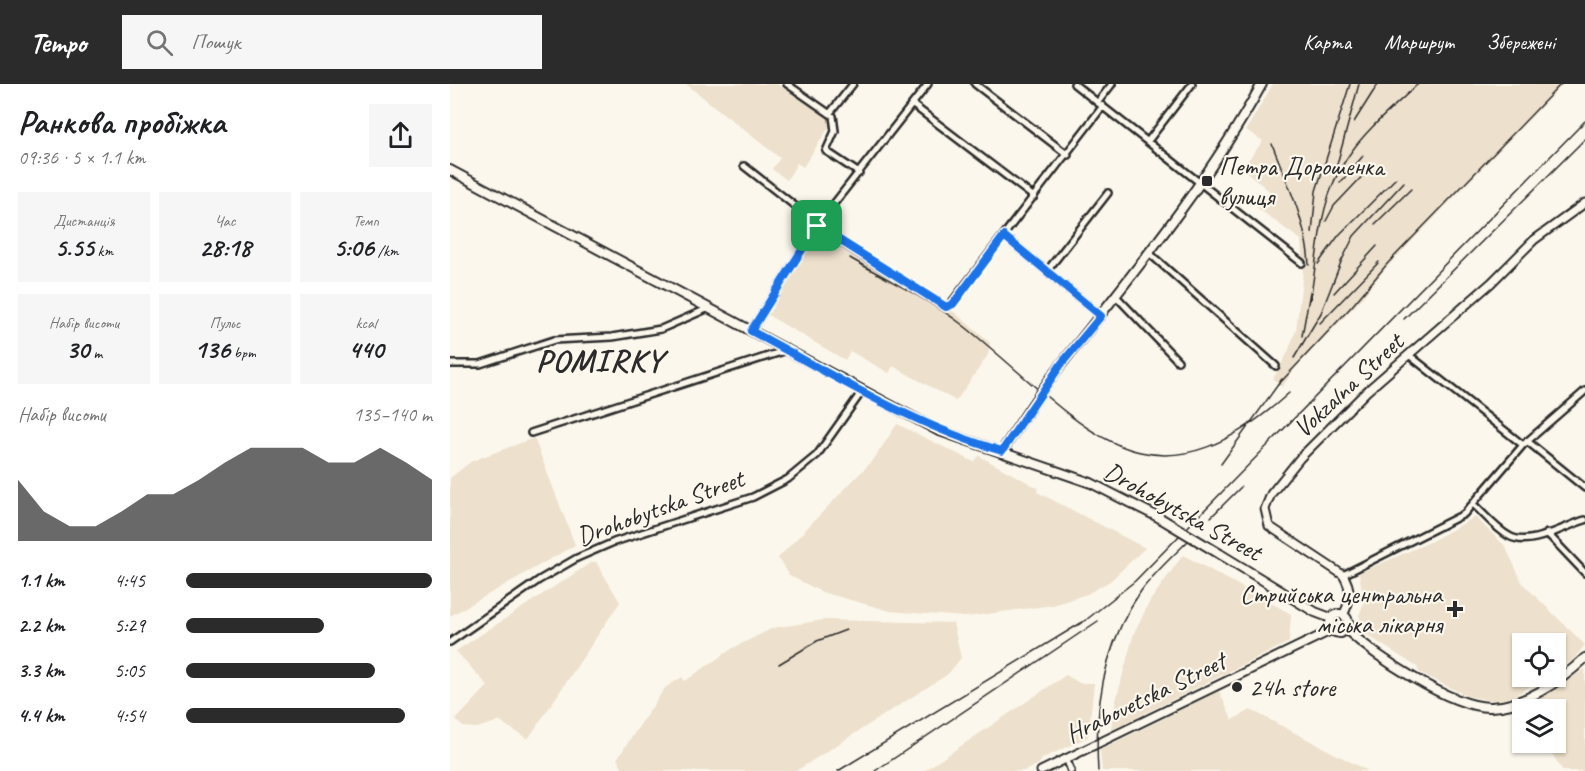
<!DOCTYPE html>
<html lang="uk">
<meta charset="utf-8">
<style>
body{margin:0;font-family:Caveat,sans-serif;background:#f6f6f6;color:#202124;height:100vh;display:flex;flex-direction:column;font-size:22px;white-space:nowrap}
*{box-sizing:border-box;margin:0}
p{font-size:20px;color:#757577}
.icon{flex:none;width:33px;height:33px;fill:none;stroke:currentColor;stroke-width:2;stroke-linecap:round;stroke-linejoin:round}
.map{position:relative;flex:1;overflow:hidden}
.side{display:flex;flex-direction:column;background:#fff;width:450px}
.side>*{flex:none}
.fabs{position:absolute;left:1062px;top:549px;display:grid;gap:12px}
.fabs a{display:grid;place-items:center;width:54px;height:54px;border-radius:0px;background:#fff;box-shadow:0 2px 4px #0004;font-size:30px}
.pin{position:absolute;display:grid;place-items:center;width:51px;height:51px;color:#fff;margin:-26px;border-radius:12px;box-shadow:0 3px 9px #0006}
.round{display:grid;place-items:center;flex:none;width:63px;height:63px;border-radius:0px;background:#f6f6f6}
.overview{display:flex;align-items:center;justify-content:space-between;height:102px;padding:0 18px}
h1{font-size:33px;font-weight:700;line-height:45px}
.figures{display:grid;grid-template-columns:repeat(3,1fr);gap:9px;height:102px;padding:6px 18px}
.figures div{display:grid;align-content:center;border-radius:0px;background:#f6f6f6;text-align:center}
.figures b{font-size:26px;font-weight:700}
.figures small{font-size:16px;font-weight:400}
.figures p{font-size:16px}
.chart{height:168px;padding:12px 18px}
.chart p{display:flex;justify-content:space-between}
.chart svg{width:100%;height:108px;margin-top:6px;fill:#2b2b2b;opacity:.7}
ul{padding:0 18px;list-style:none;font-size:20px}
li{display:grid;grid-template-columns:96px 72px 1fr;align-items:center;height:45px}
li i{height:15px;border-radius:8px;background:#2b2b2b}
header{display:flex;align-items:center;gap:36px;box-sizing:border-box;height:84px;padding:0 30px;background:#2b2b2b;color:#fff}
header strong{font-size:28px}
nav{display:flex;gap:33px;margin-inline-start:auto;font-size:21px}
.search{width:420px;height:54px;background:#f6f6f6;display:flex;align-items:center;gap:15px;box-sizing:border-box;padding:0 21px;border-radius:0px;color:#757577;font-size:22px}
main{display:flex;flex:1;min-height:0}
.map>svg:first-child{display:block}
</style>
<header>
<strong>Tempo</strong>
<div class="search"><svg class="icon" aria-label="search" viewBox="0 0 24 24"><circle cx="10" cy="10" r="6"/><path d="M15 15l6 6"/></svg>Пошук</div>
<nav><a>Карта</a><a>Маршрут</a><a>Збережені</a></nav>
</header>
<main>
<section class="side">
<div class="overview"><div><h1>Ранкова пробіжка</h1><p>09:36 · 5 × 1.1 km</p></div><a class="round"><svg class="icon" aria-label="share" viewBox="0 0 24 24"><path d="M12 15V3M7 8l5-5 5 5M5 13v7h14v-7"/></svg></a></div>
<div class="figures">
<div><p>Дистанція</p><b>5.55<small> km</small></b></div>
<div><p>Час</p><b>28:18</b></div>
<div><p>Темп</p><b>5:06<small> /km</small></b></div>
</div>
<div class="figures">
<div><p>Набір висоти</p><b>30<small> m</small></b></div>
<div><p>Пульс</p><b>136<small> bpm</small></b></div>
<div><p>kcal</p><b>440</b></div>
</div>
<div class="chart"><p><span>Набір висоти</span>135–140 m</p>
<svg viewBox="0 0 160 44" preserveAspectRatio="none"><path d="M0 44V19L10 32L20 38L30 38L40 32L50 25L60 25L70 19L80 12L90 6L100 6L110 6L120 12L130 12L140 6L150 12L160 19V44z"/></svg>
</div>
<ul>
<li><b>1.1 km</b>4:45<i style="width:100%"></i></li>
<li><b>2.2 km</b>5:29<i style="width:56%"></i></li>
<li><b>3.3 km</b>5:05<i style="width:77%"></i></li>
<li><b>4.4 km</b>4:54<i style="width:89%"></i></li>
</ul>
</section>
<div class="map">
<svg width="1135" height="687" viewBox="0 0 1135 687">
<rect width="100%" height="100%" fill="#fbf7ec"/>
<filter id="ink" filterUnits="userSpaceOnUse"><feTurbulence type="fractalNoise" baseFrequency=".0167" numOctaves="2"/><feDisplacementMap in="SourceGraphic" scale="12" xChannelSelector="R" yChannelSelector="G"/><feConvolveMatrix kernelMatrix="1 2 1 2 8 2 1 2 1" color-interpolation-filters="sRGB"/></filter>
<g filter="url(#ink)">
<path fill="#ede0cc" d="M236 0H327L383 37 353 83 347 79 337 96 322 85 330 74Z
M823 0H1113L935 185 906 221 845 284 832 303 823 295 838 268 846 246 853 188 851 156 806 123 819 107 792 84 813 57 796 46Z
M372 148 492 224 504 228 540 259 538 271 506 317 443 282 439 289 400 267 395 276 316 230 365 150Z
M447 340 524 378 529 372 588 404 587 408 695 464 660 497 637 510 603 521 515 533 440 527 372 508 340 492 328 474 424 375Z
M84 354 125 461 0 532V394L22 377Z
M1025 433 1055 462 1073 500 1135 561 1122 577 1106 587V560H1072V592L1096 593 1062 613 1044 617 1017 612 969 588 967 583 917 551 909 532 914 518 909 489 980 458Z
M733 471 841 530 839 558 661 646 664 624 684 549 700 517Z
M142 478H146L170 518 78 655 49 637 27 644 13 643 6 636 38 602 6 567Z
M374 536 503 539 511 574 498 590 346 687H175L167 675 215 604 232 593 235 597 283 564 323 544Z
M1135 585V687H1113L1095 659 1106 658V626L1074 624Z
M616 591 629 599H644L638 653 593 674 589 680 574 687H474Z
M769 607 782 636 801 626 918 687H652L650 666Z"/>
<g fill="none" stroke-linecap="round" stroke-linejoin="round">
<defs>
<path id="minor" d="M337 0 383 32 385 47 376 67 409 89
M525 0 618 71
M624 0 852 179
M648 18 662 0
M463 21 584 113
M380 29 403 0
M698 57 742 0
M294 82 368 140
M367 143 493 222H499L653 22
M554 152 651 232
M698 168 826 282
M597 187 658 109
M665 211 728 277
M301 247 368 140 478 0
M959 271 1073 361
M0 280H30L104 256 162 253 211 245 259 224
M81 349 337 266
M1077 357 1135 404
M1024 421C1035 431 1046 445 1059 452 1080 464 1114 442 1135 436
M1097 449 1135 489
M893 491 1014 430 1073 361 1135 307
M0 558 89 496 127 474 164 458 303 413 338 395 367 371 413 306
M616 674 621 687"/>
<path id="tertiary" d="M893 531C901 517 902 505 893 491L819 442 815 425 821 410 850 374 917 307 1041 199 1084 156 1135 119
M591 687 882 546"/>
<path id="secondary" d="M0 86 487 346 641 399 710 434
M552 367C572 337 591 305 614 277 684 188 757 100 812 0
M770 470 865 528 881 534 880 543 885 548 891 549 896 545C925 572 999 622 1039 623 1072 624 1112 596 1135 574
M880 539a9 9 0 1 1 18 0a9 9 0 1 1-18 0Z"/>
</defs>
<use href="#minor" stroke="#2b2b2b" stroke-width="10"/>
<use href="#tertiary" stroke="#2b2b2b" stroke-width="11"/>
<use href="#secondary" stroke="#2b2b2b" stroke-width="12"/>
<use href="#minor" stroke="#fbf7ec" stroke-width="5"/>
<use href="#tertiary" stroke="#fbf7ec" stroke-width="7"/>
<use href="#secondary" stroke="#fbf7ec" stroke-width="8"/>
<path stroke="#2b2b2b" stroke-width="1.5" d="M904 38 928 0
M822 60C837 99 857 139 859 181
M886 84 909 0
M890 99 913 72
M876 137 884 122 921 83
M925 140 961 105
M862 149 866 107 900 0
M400 174C437 196 480 215 514 242 631 335 694 441 839 309
M868 180 889 151 946 94
M884 209 927 162
M860 216C869 168 868 116 897 74 915 46 944 23 968 0
M954 235 1135 55
M870 239 929 178
M852 252 860 208
M844 274 871 229 891 178 904 152 954 98
M827 302 902 222 938 179 1111 0
M771 380 832 295
M761 433 791 403
M329 580 367 557 396 546
M388 687 636 536 685 497 1135 37
M425 687 648 537
M648 687C644 624 654 560 691 507 705 488 722 473 738 457"/>
<defs>
<path id="secondary-bridge" d="M710 434 770 470"/>
</defs>
<use href="#secondary-bridge" stroke="#2b2b2b" stroke-width="12" stroke-linecap="butt"/>
<use href="#secondary-bridge" stroke="#fbf7ec" stroke-width="8"/>
</g>
</g>
<g fill="none" stroke-linecap="round" stroke-linejoin="round" filter="url(#ink)">
<defs>
<path id="route" d="M367 142 496 223 503 220 554 152 651 232 612 279 552 367C463 342 382 290 301 247Z"/>
</defs>
<use href="#route" stroke="#fff" stroke-width="12"/>
<use href="#route" stroke="#1a73e8" stroke-width="8"/>
</g>
<g fill="#2b2b2b" stroke="#fbf7ec" stroke-width="2">
<rect x="751" y="91" width="12" height="12" rx="3"/>
<path d="M1002 516h6v6h6v6h-6v6h-6v-6h-6v-6h6z"/>
<circle cx="787" cy="603" r="6"/>
</g>
<g text-anchor="middle" stroke-width="4.5" stroke-linejoin="round" paint-order="stroke">
<g font-size="26" fill="#2b2b2b" stroke="#fbf7ec" text-anchor="start">
<text x="769" y="91">Петра Дорошенка<tspan x="769" dy="30">вулиця</tspan></text>
<text x="992" y="519" text-anchor="end">Стрийська центральна<tspan x="992" dy="30">міська лікарня</tspan></text>
<text x="799" y="612">24h store</text>
</g>
<g font-size="26" fill="#2b2b2b" stroke="#fbf7ec">
<text transform="translate(898 301) rotate(-43)" y="9">Vokzalna Street</text>
<text transform="translate(210 423) rotate(-20)" y="9">Drohobytska Street</text>
<text transform="translate(733 427) rotate(29)" y="9">Drohobytska Street</text>
<text transform="translate(695 613) rotate(-26)" y="9">Hrabovetska Street</text>
</g>
<g font-size="32" font-weight="bold" letter-spacing="1.5" fill="#2b2b2b" stroke="#fbf7ec">
<text x="150" y="287">POMIRKY</text>
</g>
</g>
</svg>
<div class="fabs">
<a><svg class="icon" aria-label="locate" viewBox="0 0 24 24"><circle cx="12" cy="12" r="6"/><path d="M12 2v4M12 18v4M2 12h4M18 12h4"/></svg></a>
<a><svg class="icon" aria-label="layers" viewBox="0 0 24 24"><path d="M12 4l9 5-9 5-9-5zM3 14l9 5 9-5"/></svg></a>
</div>
<div class="pin" style="left:367px;top:142px;background:#1e9e55"><svg class="icon" aria-label="arrive" viewBox="0 0 24 24"><path d="M6 21V4h12l-3 4 3 4H6"/></svg></div>
</div>
</main>
